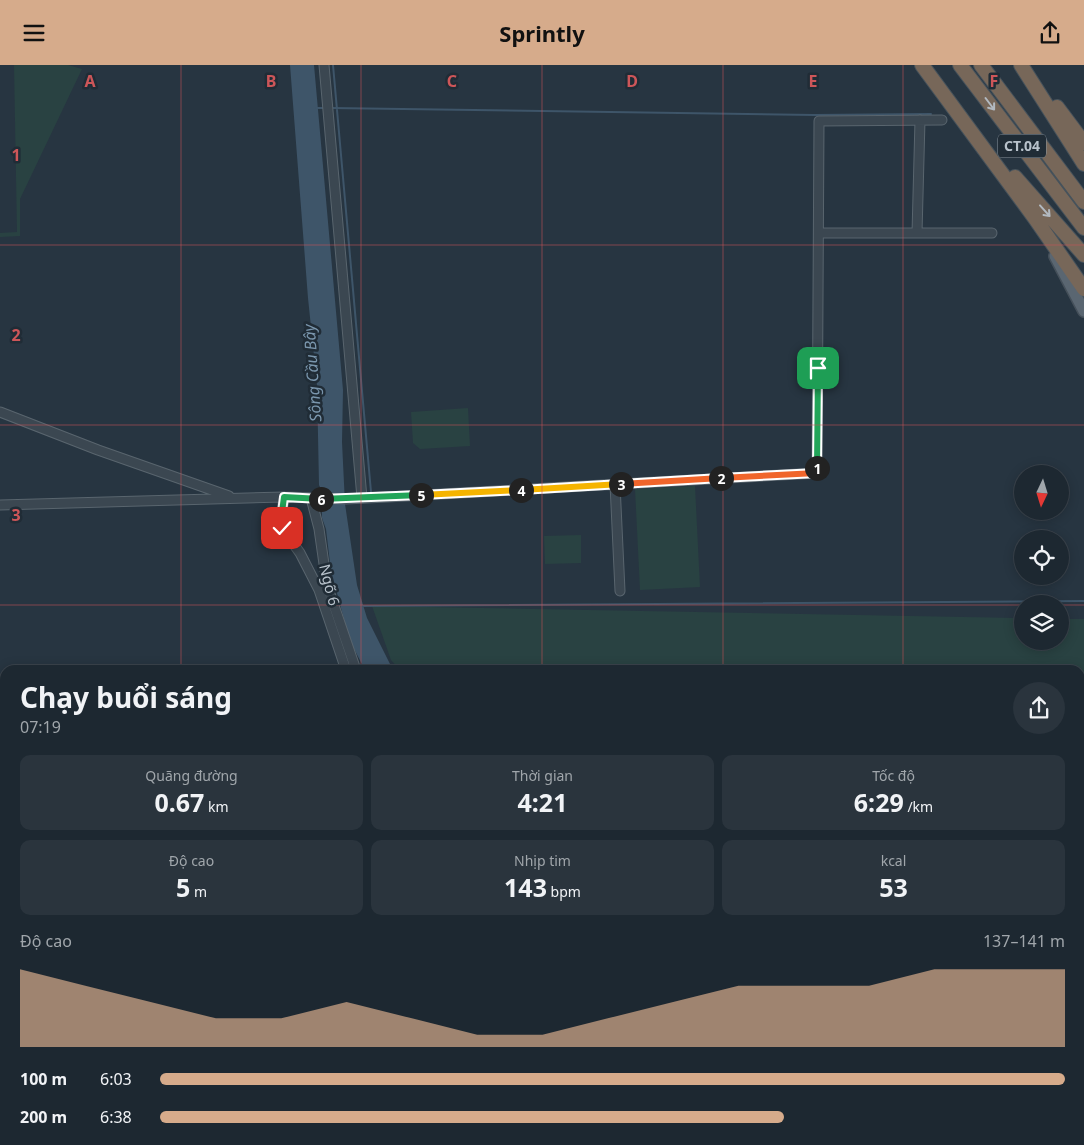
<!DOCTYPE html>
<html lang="vi">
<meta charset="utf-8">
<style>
body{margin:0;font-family:"Noto Sans",sans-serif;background:#2a343d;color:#f1f3f6;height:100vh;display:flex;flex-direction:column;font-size:19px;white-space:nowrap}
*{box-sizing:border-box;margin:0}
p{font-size:16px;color:#a0a6ab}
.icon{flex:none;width:28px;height:28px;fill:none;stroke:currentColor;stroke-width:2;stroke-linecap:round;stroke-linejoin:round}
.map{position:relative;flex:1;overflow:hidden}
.side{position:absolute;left:0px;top:600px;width:1085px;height:480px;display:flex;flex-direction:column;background:#1d2831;border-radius:15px 15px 0 0;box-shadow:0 2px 12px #0003,0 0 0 1px #3b444d}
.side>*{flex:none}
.needle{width:32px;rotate:184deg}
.controls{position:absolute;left:1014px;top:400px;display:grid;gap:10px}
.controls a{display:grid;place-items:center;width:55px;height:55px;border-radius:50%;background:#1d2831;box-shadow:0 2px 12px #0003,0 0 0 1px #3b444d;font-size:25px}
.pin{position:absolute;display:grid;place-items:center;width:42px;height:42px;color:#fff;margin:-21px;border-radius:10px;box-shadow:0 2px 8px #0006}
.km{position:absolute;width:25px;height:25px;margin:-12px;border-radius:50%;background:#222;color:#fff;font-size:14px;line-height:25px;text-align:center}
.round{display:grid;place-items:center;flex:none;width:52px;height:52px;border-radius:26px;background:#2a343d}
.headline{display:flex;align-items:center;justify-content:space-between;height:85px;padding:0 20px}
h1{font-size:28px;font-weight:700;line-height:38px}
.stats{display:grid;grid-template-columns:repeat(3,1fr);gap:8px;height:85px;padding:5px 20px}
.stats div{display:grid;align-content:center;border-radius:10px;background:#2a343d;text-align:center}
.stats b{font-size:25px;font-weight:700}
.stats small{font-size:14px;font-weight:400}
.stats p{font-size:14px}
.chart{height:140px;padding:10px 20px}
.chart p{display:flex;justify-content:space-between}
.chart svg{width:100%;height:90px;margin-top:5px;fill:#d6ab8b;opacity:.7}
ul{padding:0 20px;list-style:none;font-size:16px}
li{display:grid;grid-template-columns:80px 60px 1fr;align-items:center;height:38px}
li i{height:12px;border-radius:6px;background:#d6ab8b}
header{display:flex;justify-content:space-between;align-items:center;height:65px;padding:0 20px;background:#d6ab8b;color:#111;font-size:22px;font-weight:700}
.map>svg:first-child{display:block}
</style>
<header><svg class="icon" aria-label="menu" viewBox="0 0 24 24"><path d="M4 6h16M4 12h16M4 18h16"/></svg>Sprintly<svg class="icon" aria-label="share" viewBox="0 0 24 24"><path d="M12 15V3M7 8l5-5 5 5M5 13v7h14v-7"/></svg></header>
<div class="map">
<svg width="1084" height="1080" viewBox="0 0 1084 1080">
<rect width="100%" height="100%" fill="#273541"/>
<path fill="#294242" d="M14 0H68L82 4 20 134V171L0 172V168L17 167Z
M468 343 470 381 420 384 413 378 411 347Z
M695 421 700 522 640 525 635 424Z
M581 470V498L545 499 544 471Z
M372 541 1022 553V576H1060V554H1084V879L1080 885V605H400L391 595Z
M0 771H5V839H0Z
M0 909H5V966L0 967Z
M675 1075H934L929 1080H672Z"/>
<path fill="#3e5569" d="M290 0H314L343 325 342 377 345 439 357 520 367 553 393 605H365L350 576 331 506 326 464 322 453V446L325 432 319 420 317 320 308 233Z
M0 698H5V753H0Z"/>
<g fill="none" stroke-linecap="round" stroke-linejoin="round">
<path stroke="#3e5569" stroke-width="2" d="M333 0 371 427
M316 43H326
M331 43 814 50 931 49
M361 541 1084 536"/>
<defs>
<path id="minor" d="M324 0 362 433
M819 168H992
M917 168 920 55
M0 347 98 385 229 431
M615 419 620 526
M284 432 281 455 282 463 300 488 319 525 346 605
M311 433 319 464 327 520 356 605
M0 440 284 432 346 434 387 432 817 408 819 56 942 55
M1080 750H1084
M1080 1064 1084 1068
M0 1073H5
M525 1075V1080"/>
<path id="major" d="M1055 191 1084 246
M1080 894 1084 888
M1080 1058 1084 1054
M1055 1080 1061 1075"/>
<path id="highway" d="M922 0 1034 152 1084 224
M960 0 1084 163
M981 0 1084 137
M1021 0 1084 99
M1057 42 1084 78
M1015 112 1084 190
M1080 956 1084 950
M1080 1003 1084 999
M1080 1019 1084 1015
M1080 1032 1084 1028
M984 1080 988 1075
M1001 1080 1006 1075
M1029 1080 1035 1075"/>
</defs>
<use href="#minor" stroke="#59656e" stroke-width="11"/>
<use href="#major" stroke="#45505a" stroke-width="14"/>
<use href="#highway" stroke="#46525b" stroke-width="16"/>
<use href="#minor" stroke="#3b4751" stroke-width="9"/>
<use href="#major" stroke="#5a6671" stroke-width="11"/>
<use href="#highway" stroke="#776759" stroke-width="14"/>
</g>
<defs><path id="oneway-shaft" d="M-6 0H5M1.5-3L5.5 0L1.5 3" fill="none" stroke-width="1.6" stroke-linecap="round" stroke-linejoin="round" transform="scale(1.25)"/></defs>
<g stroke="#b2b9c0">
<use href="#oneway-shaft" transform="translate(990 39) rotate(53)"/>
<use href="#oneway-shaft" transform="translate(1045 146) rotate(48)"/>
</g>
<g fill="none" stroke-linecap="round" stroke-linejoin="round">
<defs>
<path id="split-1" d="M817 403 818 303"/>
<path id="split-2" d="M721 413 817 408V403"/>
<path id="split-3" d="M621 419 721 413"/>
<path id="split-4" d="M521 425 621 419"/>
<path id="split-5" d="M421 430 521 425"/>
<path id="split-6" d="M321 434 421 430"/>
<path id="split-7" d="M282 463 281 455 284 432 321 434"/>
</defs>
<use href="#split-1" stroke="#fff" stroke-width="10"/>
<use href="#split-2" stroke="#fff" stroke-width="10"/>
<use href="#split-3" stroke="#fff" stroke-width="10"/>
<use href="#split-4" stroke="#fff" stroke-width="10"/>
<use href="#split-5" stroke="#fff" stroke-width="10"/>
<use href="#split-6" stroke="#fff" stroke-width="10"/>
<use href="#split-7" stroke="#fff" stroke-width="10"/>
<use href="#split-1" stroke="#22a559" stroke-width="6"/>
<use href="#split-2" stroke="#f0652b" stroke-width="6"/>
<use href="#split-3" stroke="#f0652b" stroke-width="6"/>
<use href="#split-4" stroke="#f5b400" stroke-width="6"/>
<use href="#split-5" stroke="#f5b400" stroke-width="6"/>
<use href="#split-6" stroke="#22a559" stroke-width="6"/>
<use href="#split-7" stroke="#22a559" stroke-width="6"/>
</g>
<path fill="none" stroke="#cd5659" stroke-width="1" stroke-opacity="0.55" d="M181 0V605M361 0V605M542 0V605M723 0V605M903 0V605M0 180H1084M0 360H1084M0 540H1022M1060 540H1084M0 720H5M1080 720H1084M0 900H5M1080 900H1084M181 1075V1080M361 1075V1080M542 1075V1080M723 1075V1080M903 1075V1080"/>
<g text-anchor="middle" stroke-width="5" stroke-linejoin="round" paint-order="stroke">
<rect fill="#202c36" stroke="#8a959e" stroke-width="1" x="998" y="69.5" width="48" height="23" rx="4"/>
<g font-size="14" font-weight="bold" fill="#b8c2cb">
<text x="1022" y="86">CT.04</text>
</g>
<g font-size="15" fill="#b8c2cb" stroke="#202c36">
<text transform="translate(329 520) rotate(76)" y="5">Ngõ 6</text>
</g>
<g font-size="16" font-style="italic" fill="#7a96ad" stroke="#202c36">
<text transform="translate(312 308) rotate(-94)" y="6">Sông Cầu Bây</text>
</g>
</g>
<g font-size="16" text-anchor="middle" font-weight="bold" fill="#cd5659" stroke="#202c36" stroke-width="5" stroke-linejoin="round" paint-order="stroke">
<text x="90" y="22">A</text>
<text x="271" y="22">B</text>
<text x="452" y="22">C</text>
<text x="632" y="22">D</text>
<text x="813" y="22">E</text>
<text x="994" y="22">F</text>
<text x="16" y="96">1</text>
<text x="16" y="276">2</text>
<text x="16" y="456">3</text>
</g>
</svg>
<div class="controls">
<a><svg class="needle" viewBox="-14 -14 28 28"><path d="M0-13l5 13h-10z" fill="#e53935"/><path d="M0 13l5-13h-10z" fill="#a0a6ab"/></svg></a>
<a><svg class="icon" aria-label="locate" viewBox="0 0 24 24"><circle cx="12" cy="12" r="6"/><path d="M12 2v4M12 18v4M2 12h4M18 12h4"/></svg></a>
<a><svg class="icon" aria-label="layers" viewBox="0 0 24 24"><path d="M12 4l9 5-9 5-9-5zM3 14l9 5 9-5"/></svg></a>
</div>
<div class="pin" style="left:818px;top:303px;background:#1e9e55"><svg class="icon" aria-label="arrive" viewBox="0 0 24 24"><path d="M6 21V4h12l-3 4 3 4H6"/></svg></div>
<div class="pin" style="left:282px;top:463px;background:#d93025"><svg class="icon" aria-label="check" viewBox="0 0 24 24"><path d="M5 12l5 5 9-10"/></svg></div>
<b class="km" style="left:817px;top:403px">1</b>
<b class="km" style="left:721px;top:413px">2</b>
<b class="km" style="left:621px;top:419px">3</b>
<b class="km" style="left:521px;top:425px">4</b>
<b class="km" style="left:421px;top:430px">5</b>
<b class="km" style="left:321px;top:434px">6</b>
<section class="side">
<div class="headline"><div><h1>Chạy buổi sáng</h1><p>07:19</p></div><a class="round"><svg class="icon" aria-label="share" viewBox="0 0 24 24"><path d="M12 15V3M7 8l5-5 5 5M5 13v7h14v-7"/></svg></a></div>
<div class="stats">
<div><p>Quãng đường</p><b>0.67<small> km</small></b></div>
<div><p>Thời gian</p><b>4:21</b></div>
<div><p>Tốc độ</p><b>6:29<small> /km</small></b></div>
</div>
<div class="stats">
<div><p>Độ cao</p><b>5<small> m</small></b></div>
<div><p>Nhịp tim</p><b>143<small> bpm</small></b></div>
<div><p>kcal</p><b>53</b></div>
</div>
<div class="chart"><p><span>Độ cao</span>137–141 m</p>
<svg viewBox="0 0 160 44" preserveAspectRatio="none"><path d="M0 44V6L10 14L20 22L30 30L40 30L50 22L60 30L70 38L80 38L90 30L100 22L110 14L120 14L130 14L140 6L150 6L160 6V44z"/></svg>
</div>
<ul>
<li><b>100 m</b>6:03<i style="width:100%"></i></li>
<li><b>200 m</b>6:38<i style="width:69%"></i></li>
</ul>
</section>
</div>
